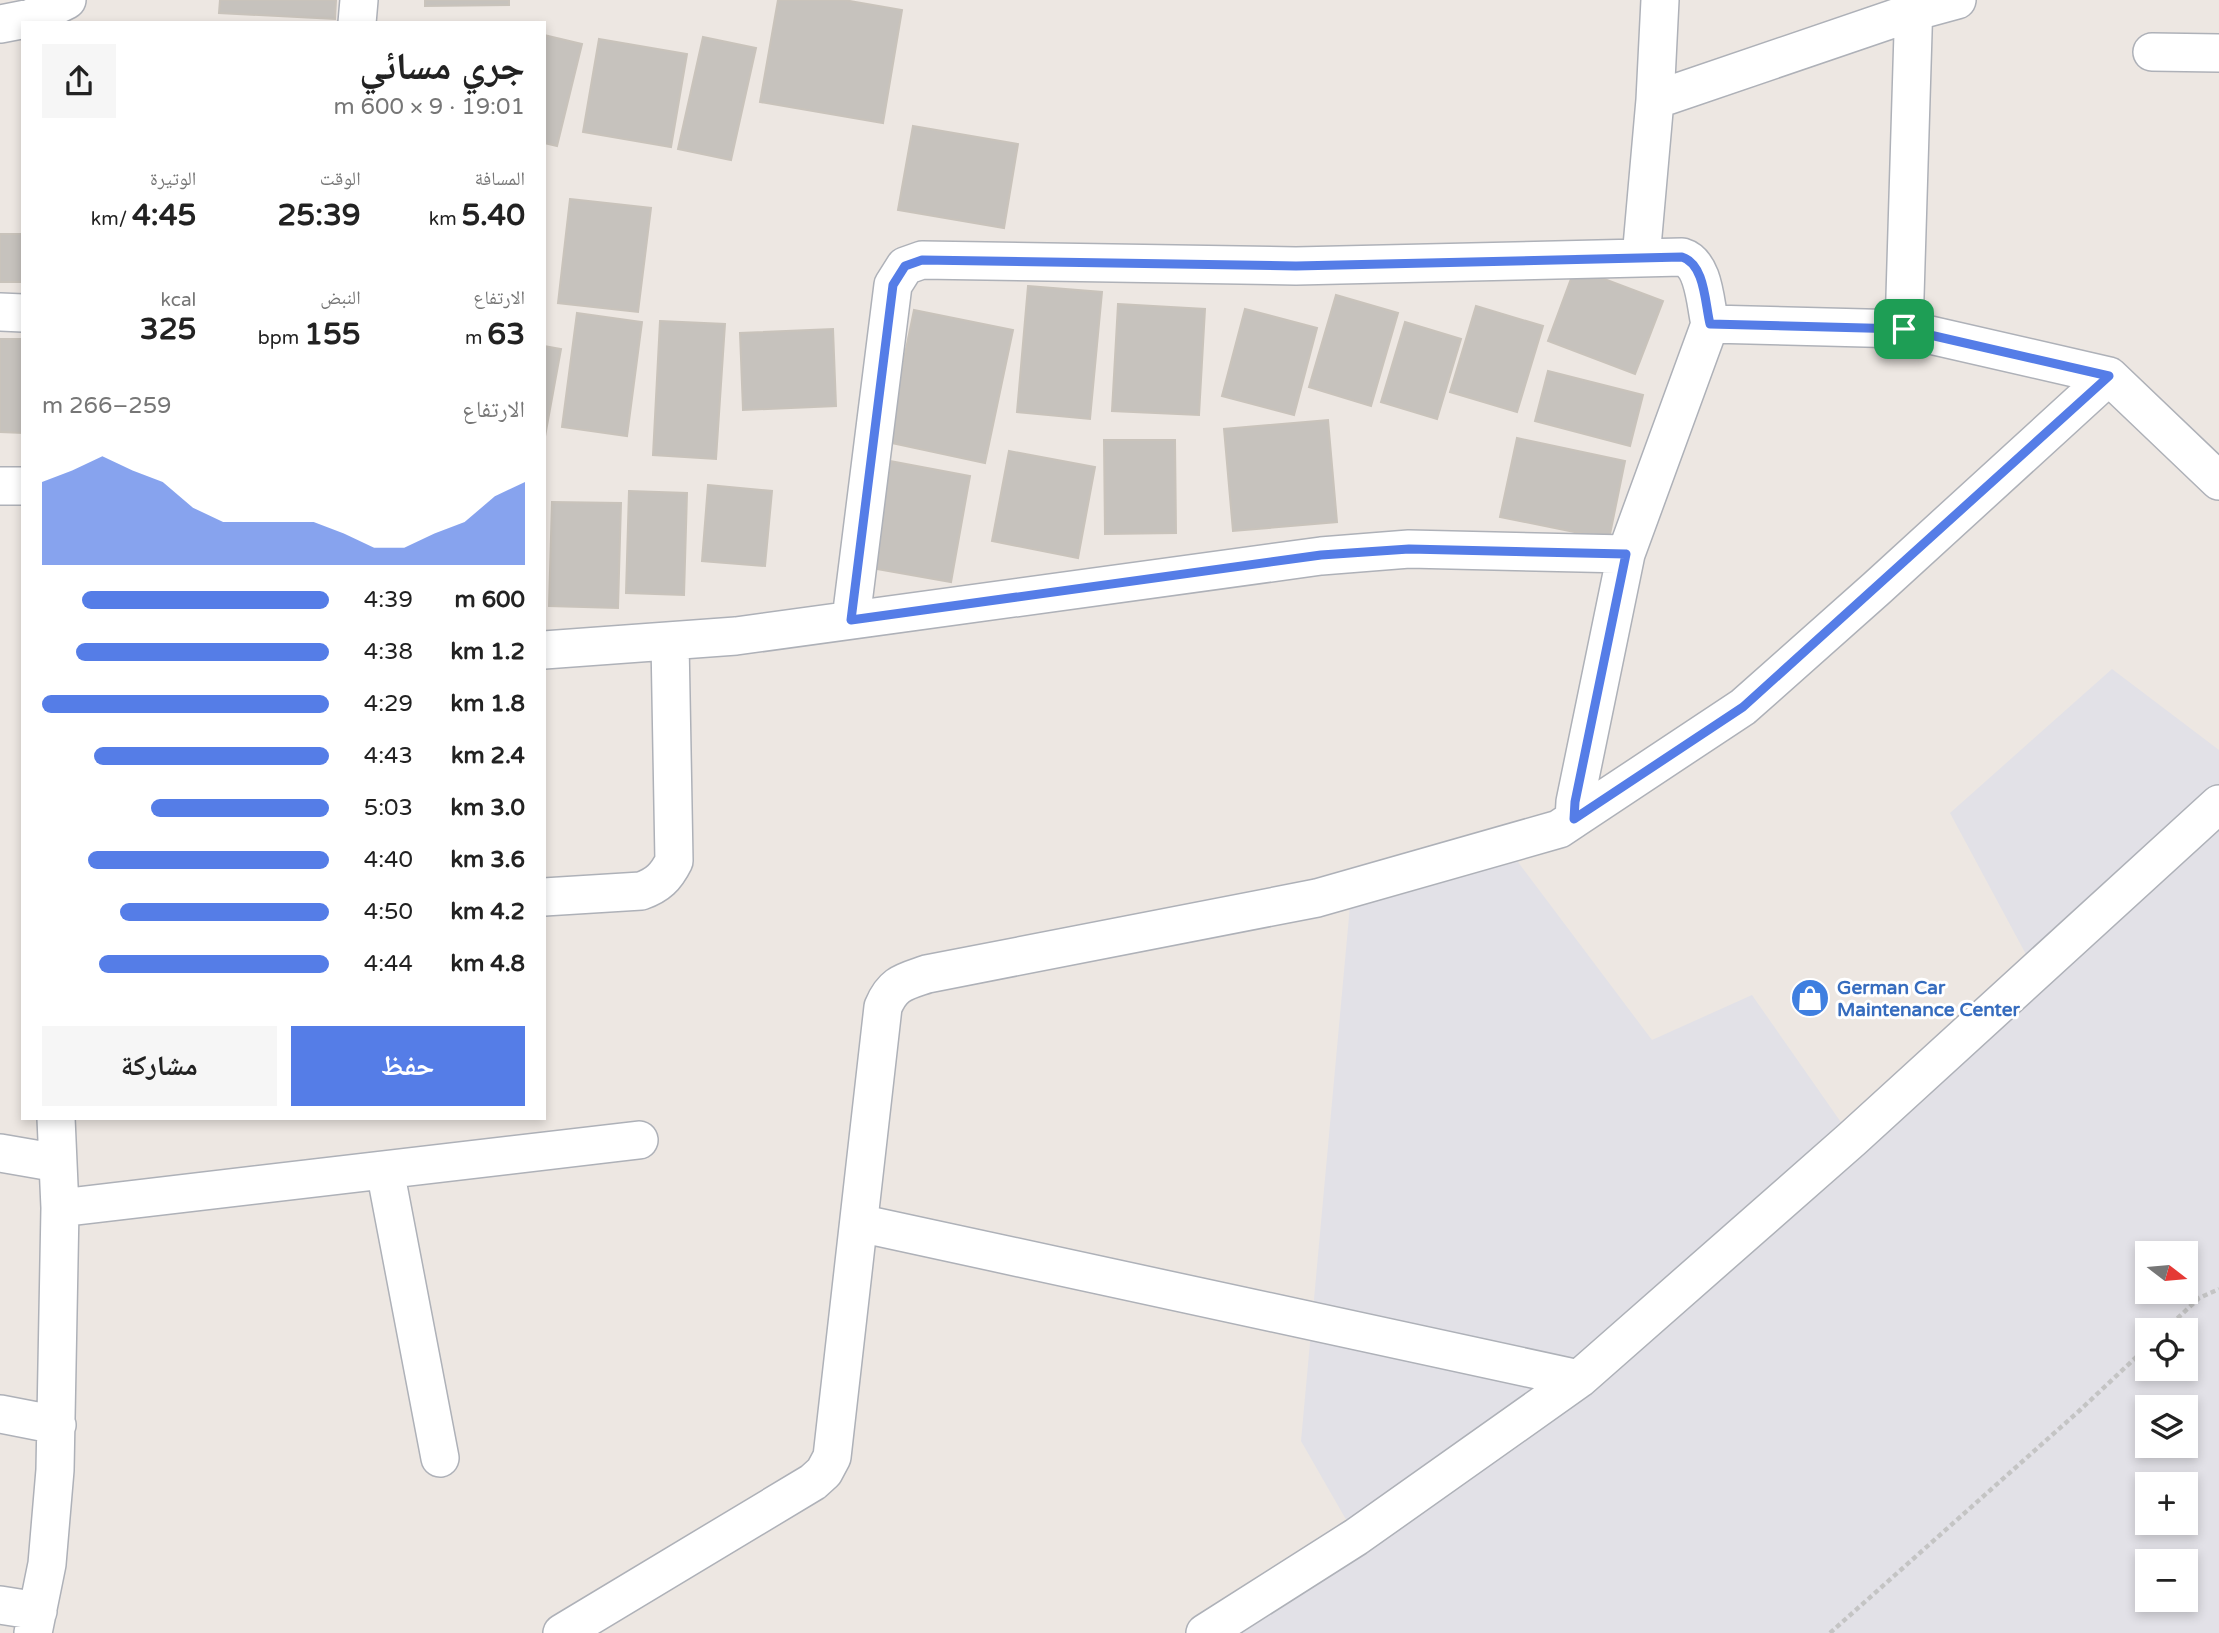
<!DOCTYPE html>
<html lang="ar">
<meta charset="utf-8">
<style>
body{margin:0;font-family:"Varela Round","Noto Naskh Arabic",sans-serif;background:#f6f6f6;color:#222;direction:rtl;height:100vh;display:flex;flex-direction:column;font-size:26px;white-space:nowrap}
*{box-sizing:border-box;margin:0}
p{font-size:23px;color:#767676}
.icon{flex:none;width:38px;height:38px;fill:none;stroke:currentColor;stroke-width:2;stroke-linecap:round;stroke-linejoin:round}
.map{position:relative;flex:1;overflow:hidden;direction:ltr}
.details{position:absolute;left:21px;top:21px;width:525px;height:1099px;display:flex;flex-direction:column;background:#fff;border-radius:0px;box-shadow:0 4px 10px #0003;direction:rtl}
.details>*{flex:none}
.needle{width:46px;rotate:106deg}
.controls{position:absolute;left:2135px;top:1241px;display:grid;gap:14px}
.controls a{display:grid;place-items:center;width:63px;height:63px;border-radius:0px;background:#fff;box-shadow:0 4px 10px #0003;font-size:35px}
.pin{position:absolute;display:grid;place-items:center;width:60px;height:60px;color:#fff;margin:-30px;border-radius:14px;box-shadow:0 4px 10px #0006}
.round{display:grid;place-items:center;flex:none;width:74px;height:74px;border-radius:0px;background:#f6f6f6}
.head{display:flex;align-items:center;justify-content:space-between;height:119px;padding:0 21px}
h1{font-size:38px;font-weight:800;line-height:52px}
.metrics{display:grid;grid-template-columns:repeat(3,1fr);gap:10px;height:119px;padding:7px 21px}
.metrics div{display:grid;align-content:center}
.metrics b{font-size:30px;font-weight:800}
.metrics small{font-size:19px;font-weight:400}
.metrics p{font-size:19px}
.chart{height:196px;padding:14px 21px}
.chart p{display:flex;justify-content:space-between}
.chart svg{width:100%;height:126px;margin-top:7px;fill:#557de7;opacity:.7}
.primary-button{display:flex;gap:14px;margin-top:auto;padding:14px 21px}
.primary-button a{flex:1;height:80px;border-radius:0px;background:#557de7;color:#fff;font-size:28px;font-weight:800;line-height:80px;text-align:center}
.primary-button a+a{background:#f6f6f6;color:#222}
ul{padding:0 21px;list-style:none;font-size:23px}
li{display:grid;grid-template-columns:112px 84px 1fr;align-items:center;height:52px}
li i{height:18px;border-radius:9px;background:#557de7}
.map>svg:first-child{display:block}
</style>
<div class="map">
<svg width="2219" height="1633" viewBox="0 0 2219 1633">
<rect width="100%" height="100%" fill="#ede7e2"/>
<path fill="#e2e1e7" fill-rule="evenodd" d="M2112 669 2219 750V1633H1205L1356 1537 1301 1441 1352 884 1518 862 1652 1040 1752 995 1852 1138 2035 971 1950 813ZM2147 1253H2186V1292H2147ZM2147 1330H2186V1368H2147ZM2147 1407H2186V1446H2147ZM2147 1484H2186V1522H2147ZM2147 1561H2186V1600H2147Z"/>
<path fill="#c6c2bd" stroke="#c9c3bb" stroke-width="2" d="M220 0H336L335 19 219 13Z
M425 0H509V5L425 6Z
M778 0H844L902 10 883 123 760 102Z
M544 35 582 44 557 146 544 143Z
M703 37 756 48 731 160 678 149Z
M599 39 687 54 671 147 583 132Z
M913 126 1018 144 1004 228 898 210Z
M570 199 651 208 638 312 558 303Z
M0 234H23V282H0Z
M1575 268 1663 301 1635 374 1548 341Z
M1028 286 1102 292 1090 419 1017 412Z
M1336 295 1398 313 1371 406 1309 387Z
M1118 304 1205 309 1199 415 1112 411Z
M1476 306 1543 326 1517 412 1450 392Z
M1245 309 1317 328 1294 415 1222 396Z
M914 310 1013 330 985 463 887 442Z
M577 313 642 322 627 436 562 427Z
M660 321 725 324 716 459 653 455Z
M1405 322 1461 339 1437 419 1381 402Z
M833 329 836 406 743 410 740 333Z
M0 339H23V433L0 432Z
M544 346 561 349 544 442Z
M1548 371 1643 395 1630 446 1535 421Z
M1328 420 1337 522 1233 531 1224 429Z
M1517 438 1625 461 1609 539 1500 517Z
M1104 440H1175L1176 533 1105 534Z
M1009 451 1095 467 1078 558 992 541Z
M890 461 970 476 951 582 871 568Z
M708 485 772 491 765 566 702 561Z
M629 491 687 493 684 595 626 593Z
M552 502 621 503 618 608 549 606Z"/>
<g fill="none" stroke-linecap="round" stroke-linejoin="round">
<defs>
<path id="minor" d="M1660 0 1655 100 1913 12 1957 0
M357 23 359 0
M0 24 31 18 67 0
M2152 52 2219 53
M1641 258 1655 100
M0 312 23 313
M1904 329 1914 0
M0 486H23
M851 619 893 285 905 266 922 260 1296 266 1682 257C1705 264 1705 304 1710 324L1904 329 2109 376 2219 481
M544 650 736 636 1321 556 1409 549 1626 554
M1574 819 1743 707 1877 588 2109 376
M544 897 641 891C658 885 666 877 674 861L670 641
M0 1153 58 1163
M385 1170 440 1458
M60 1208 639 1140
M859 1223 1579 1379
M0 1414 57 1425
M0 1605 38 1611
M33 1633 47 1564 55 1470 60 1208 56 1118
M562 1633 813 1482 824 1472 832 1457 883 1007C893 983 904 982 927 974L1317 898 1559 829 1574 819 1575 802 1626 554 1710 324
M1205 1633 1356 1537 1579 1379 1852 1139 2219 804"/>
</defs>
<use href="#minor" stroke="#aeb1b8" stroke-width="40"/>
<path stroke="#c4c4c4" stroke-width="4.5" stroke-dasharray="5 3.5" stroke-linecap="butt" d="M2165 1330 2199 1298 2219 1289
M1830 1633 2079 1411 2147 1347"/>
<use href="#minor" stroke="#fff" stroke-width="37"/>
</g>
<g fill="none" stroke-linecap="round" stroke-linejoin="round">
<defs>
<path id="route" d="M1682 257C1705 264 1705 304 1710 324L1904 329 2109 376 1743 707 1574 819 1575 802 1626 554 1409 549 1321 555 851 620 893 285 905 266 922 260 1296 266Z"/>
</defs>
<use href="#route" stroke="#fff" stroke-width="14"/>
<use href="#route" stroke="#557de7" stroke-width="9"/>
</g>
<defs>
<symbol id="shop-disc" viewBox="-11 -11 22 22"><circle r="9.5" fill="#3f7fe0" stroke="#fff"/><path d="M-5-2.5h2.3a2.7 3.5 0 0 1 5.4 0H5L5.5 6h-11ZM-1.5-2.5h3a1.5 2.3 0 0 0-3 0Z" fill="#fff"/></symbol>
</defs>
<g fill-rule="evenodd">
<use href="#shop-disc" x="1788" y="976" width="44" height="44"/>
</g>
<g text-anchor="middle" stroke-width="6" stroke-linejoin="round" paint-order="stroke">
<g font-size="19" font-weight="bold" fill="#366cbe" stroke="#fff" text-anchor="start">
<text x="1837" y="994">German Car<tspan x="1837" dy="22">Maintenance Center</tspan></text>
</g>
</g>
</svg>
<div class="controls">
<a><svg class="needle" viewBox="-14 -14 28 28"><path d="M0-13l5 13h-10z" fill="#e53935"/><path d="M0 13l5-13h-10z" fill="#767676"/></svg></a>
<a><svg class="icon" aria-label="locate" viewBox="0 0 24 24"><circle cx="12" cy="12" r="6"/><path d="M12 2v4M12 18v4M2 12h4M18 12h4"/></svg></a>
<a><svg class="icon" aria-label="layers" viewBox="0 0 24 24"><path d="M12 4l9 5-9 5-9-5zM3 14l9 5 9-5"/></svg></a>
<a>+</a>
<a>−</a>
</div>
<div class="pin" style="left:1904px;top:329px;background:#1e9e55"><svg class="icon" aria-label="arrive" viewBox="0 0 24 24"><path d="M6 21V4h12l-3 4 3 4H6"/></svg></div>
<section class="details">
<div class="head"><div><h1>جري مسائي</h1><p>19:01 · 9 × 600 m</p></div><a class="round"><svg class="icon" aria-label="share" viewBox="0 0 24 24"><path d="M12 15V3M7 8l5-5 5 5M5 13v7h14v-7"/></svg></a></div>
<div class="metrics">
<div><p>المسافة</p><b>5.40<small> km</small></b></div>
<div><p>الوقت</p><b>25:39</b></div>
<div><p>الوتيرة</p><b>4:45<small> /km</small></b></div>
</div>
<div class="metrics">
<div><p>الارتفاع</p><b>63<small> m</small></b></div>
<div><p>النبض</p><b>155<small> bpm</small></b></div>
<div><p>kcal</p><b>325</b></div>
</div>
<div class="chart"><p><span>الارتفاع</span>259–266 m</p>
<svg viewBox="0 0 160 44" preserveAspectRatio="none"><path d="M0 44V15L10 11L20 6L30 11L40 15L50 24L60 29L70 29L80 29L90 29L100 33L110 38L120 38L130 33L140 29L150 20L160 15V44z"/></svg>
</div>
<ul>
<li><b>600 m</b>4:39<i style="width:86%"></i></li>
<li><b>1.2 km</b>4:38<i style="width:88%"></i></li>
<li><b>1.8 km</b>4:29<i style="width:100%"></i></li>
<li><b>2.4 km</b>4:43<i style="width:82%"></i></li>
<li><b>3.0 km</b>5:03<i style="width:62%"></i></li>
<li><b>3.6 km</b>4:40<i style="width:84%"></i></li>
<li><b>4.2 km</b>4:50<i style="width:73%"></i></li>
<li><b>4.8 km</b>4:44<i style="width:80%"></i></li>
</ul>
<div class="primary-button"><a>حفظ</a><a>مشاركة</a></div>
</section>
</div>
